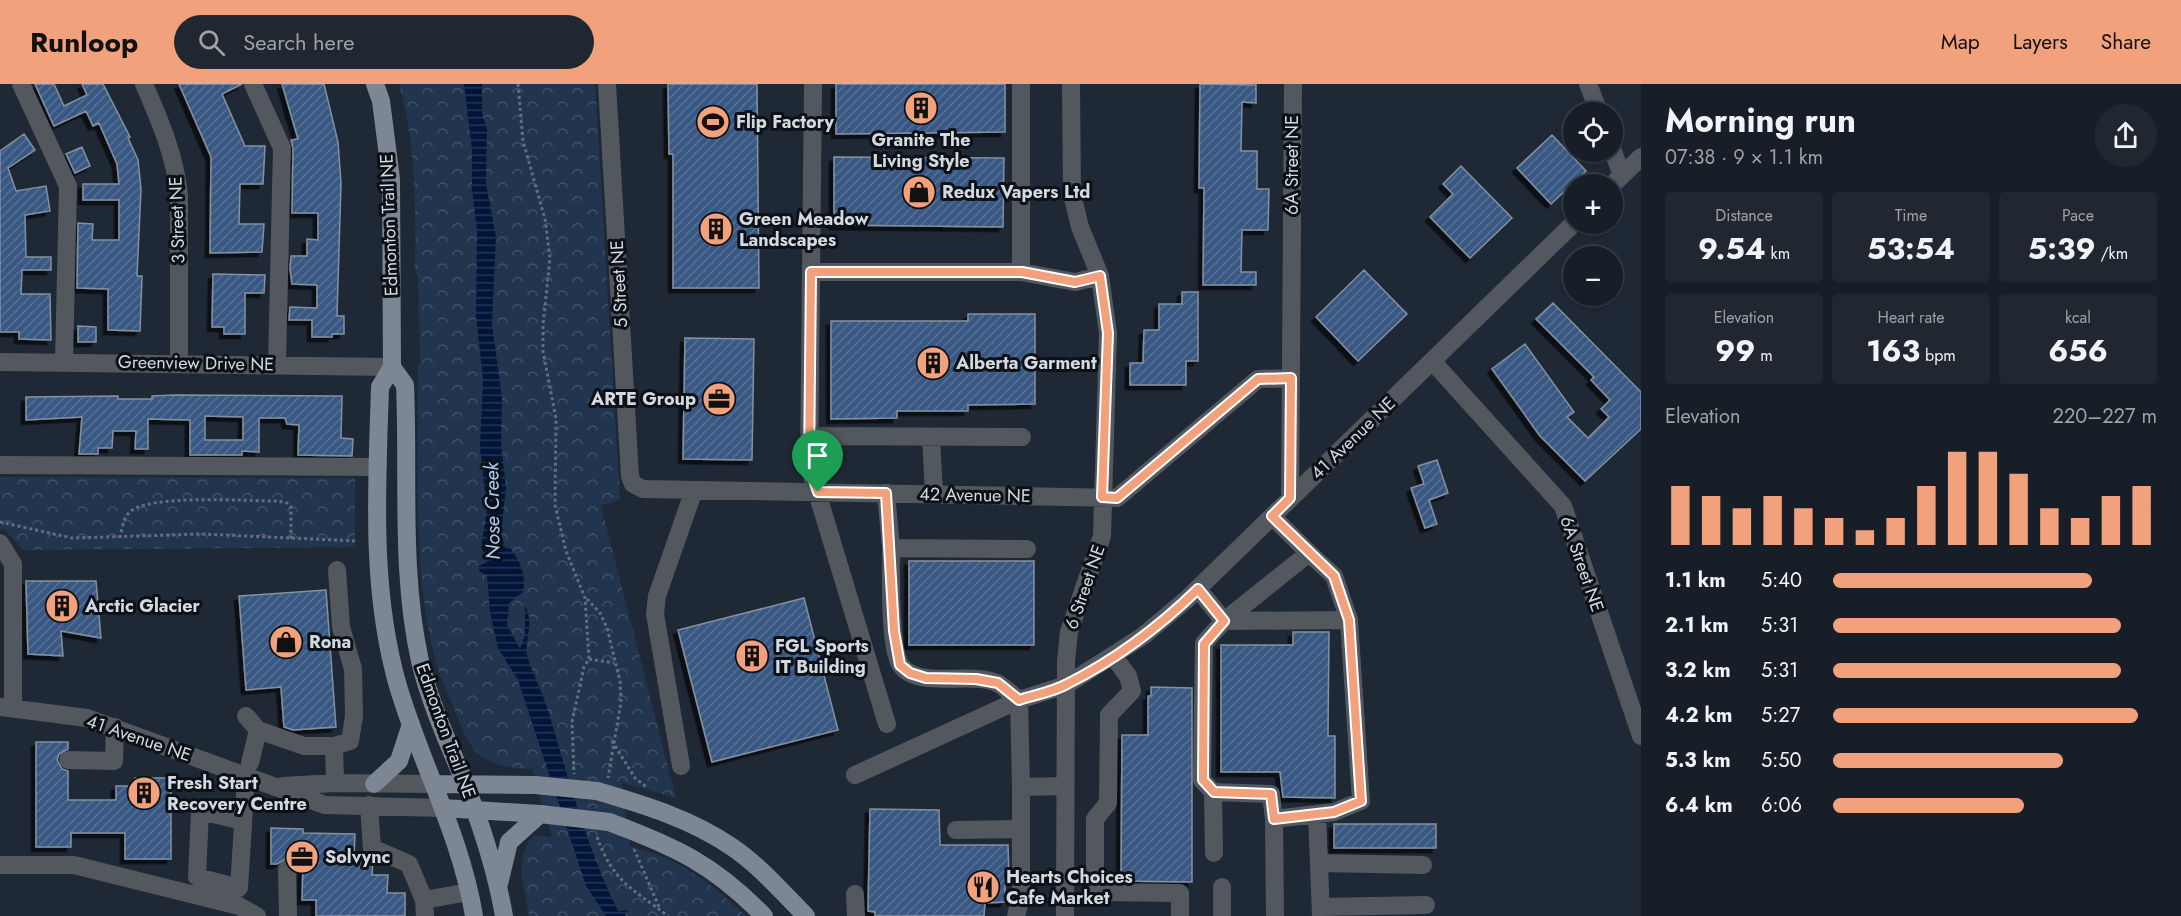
<!DOCTYPE html>
<meta charset="utf-8">
<style>
body{margin:0;font-family:Jost,sans-serif;background:#202730;color:#f1f3f6;height:100vh;display:flex;flex-direction:column;font-size:22px;white-space:nowrap}
*{box-sizing:border-box;margin:0}
p{font-size:20px;color:#9ea2a8}
.icon{flex:none;width:33px;height:33px;fill:none;stroke:currentColor;stroke-width:2;stroke-linecap:round;stroke-linejoin:round}
.map{position:relative;flex:1;overflow:hidden}
.panel{display:flex;flex-direction:column;background:#171e28;width:540px}
.panel>*{flex:none}
.buttons{position:absolute;left:1563px;top:18px;display:grid;gap:12px}
.buttons a{display:grid;place-items:center;width:60px;height:60px;border-radius:50%;background:#171e28;box-shadow:0 2px 4px #0004,0 0 0 2px #363c45;font-size:30px}
.pin{position:absolute;display:grid;place-items:center;width:51px;height:51px;color:#fff;margin:-62px -26px;border-radius:50% 50% 50% 0;rotate:-45deg;box-shadow:0 0 6px #0007}
.pin .icon{rotate:45deg}
.round{display:grid;place-items:center;flex:none;width:63px;height:63px;border-radius:32px;background:#202730}
.summary{display:flex;align-items:center;justify-content:space-between;height:102px;padding:0 24px}
h1{font-size:33px;font-weight:700;line-height:45px}
.metrics{display:grid;grid-template-columns:repeat(3,1fr);gap:9px;height:102px;padding:6px 24px}
.metrics div{display:grid;align-content:center;border-radius:6px;background:#202730;text-align:center}
.metrics b{font-size:30px;font-weight:700}
.metrics small{font-size:16px;font-weight:400}
.metrics p{font-size:16px}
.chart{height:168px;padding:12px 24px}
.chart p{display:flex;justify-content:space-between}
.chart svg{width:100%;height:108px;margin-top:6px;stroke:#f1a17c;stroke-width:6}
ul{padding:0 24px;list-style:none;font-size:20px}
li{display:grid;grid-template-columns:96px 72px 1fr;align-items:center;height:45px}
li i{height:15px;border-radius:8px;background:#f1a17c}
header{display:flex;align-items:center;gap:36px;box-sizing:border-box;height:84px;padding:0 30px;background:#f1a17c;color:#111}
header strong{font-size:28px}
nav{display:flex;gap:33px;margin-inline-start:auto;font-size:21px}
.search{width:420px;height:54px;background:#202730;display:flex;align-items:center;gap:15px;box-sizing:border-box;padding:0 21px;border-radius:33px;color:#9ea2a8;font-size:22px}
main{display:flex;flex:1;min-height:0}
.map>svg:first-child{display:block}
</style>
<header>
<strong>Runloop</strong>
<div class="search"><svg class="icon" aria-label="search" viewBox="0 0 24 24"><circle cx="10" cy="10" r="6"/><path d="M15 15l6 6"/></svg>Search here</div>
<nav><a>Map</a><a>Layers</a><a>Share</a></nav>
</header>
<main>
<div class="map">
<svg width="1641" height="832" viewBox="0 0 1641 832">
<defs>
<pattern id="park-crowns" width="20" height="18" patternUnits="userSpaceOnUse" patternTransform="scale(1.5)"><rect width="20" height="18" fill="#21354f"/><path d="M2 6a3 3 0 1 1 6 0M12 15a3 3 0 1 1 6 0" fill="none" stroke="#405268"/></pattern>
<pattern id="water-rules" width="6" height="5" patternUnits="userSpaceOnUse" patternTransform="scale(1.5)"><rect width="6" height="5" fill="#001539"/><path d="M0 2.5h6" fill="none" stroke="#243655"/></pattern>
<pattern id="building-hatch" width="6" height="6" patternUnits="userSpaceOnUse" patternTransform="scale(1.5)"><rect width="6" height="6" fill="#395983"/><path d="M-1 1l2-2M0 6l6-6M5 7l2-2" fill="none" stroke="#557094"/></pattern>
<filter id="shadow"><feDropShadow dx="-4.5" dy="4.5" stdDeviation="0" flood-color="#0009"/></filter>
</defs>
<rect width="100%" height="100%" fill="#1f2835"/>
<path fill="url(#park-crowns)" d="M399 0H595L620 415 601 422 676 714 621 698 630 763C676 771 713 801 746 832H529C525 806 513 772 534 751L552 753 532 685C512 684 493 683 477 669 466 658 460 638 454 624 448 610 441 596 437 582 411 490 419 377 418 282L420 278 418 194 415 185C416 122 416 60 399 0Z
M0 393 355 394V463L23 466 4 445H0Z"/>
<path fill="url(#water-rules)" d="M464 0H482V29L487 46 486 99 496 153 492 240 502 314 501 359 506 404 501 449 505 464 511 465C521 479 526 491 523 508L509 519 507 541 520 565 525 552V522C536 540 522 558 528 575 534 593 544 611 549 630 569 696 587 765 618 827L628 826 625 832H606L586 802 518 596 498 564 490 528 487 492 479 487V482L487 478 481 463 487 426 480 364 483 294 476 232 477 147 472 105V66Z"/>
<path fill="url(#building-hatch)" stroke="#8490a0" stroke-width="1.5" fill-rule="evenodd" filter="url(#shadow)" d="M35 0H54L64 22 87 11 82 0H103L130 53 128 54 138 76 141 105 137 192H142L140 247 108 246V205L77 204 78 139 93 140 92 156H119V116H83V100H119L117 80 99 39 93 42 86 27 54 42Z
M179 0H242L222 10 245 62H265L263 100H240L239 140H264L262 168 210 169 211 73Z
M282 0H324L338 58 341 99 337 232H344V250H332V253H312V236H289L290 223 317 224V201L292 200 290 185 291 172H307V155L318 156V129H292L293 64 291 56 298 55Z
M668 0H757L759 204H673V70H669Z
M836 0H1005V48L836 50Z
M1200 0 1256 1V19L1242 18 1241 67H1257V105H1269L1268 146H1242L1241 188H1256V201H1203L1204 104H1199Z
M24 50 35 66 8 84 16 107 46 102 50 127 25 131 26 173H51V186H22L21 210H50L51 256 19 255V248H0V67Z
M1552 51 1586 87 1551 120 1517 84Z
M82 63 90 82 75 89 66 70Z
M834 73 1004 74 1003 143 834 141Z
M1461 82 1512 134 1470 174 1430 133 1453 110 1443 100Z
M1364 186 1407 230 1358 277 1316 233Z
M213 190 265 191 264 209H245V250H224V243H212Z
M1182 208H1198V277H1186V301H1130V279H1143L1144 246H1159V220H1182Z
M1553 219 1641 308V345L1585 397 1540 352 1492 285 1525 260 1574 328 1567 333 1588 354 1609 333 1601 325 1610 316 1591 296 1594 293 1536 235Z
M968 230H1035V320L968 321V327H897V334L831 335V237H968Z
M78 242 96 243V258H78Z
M685 254 754 255 752 376 683 375Z
M175 311 342 312 341 354 353 355 352 372 298 371 299 341 287 340 285 334H259V368L242 367V371H190V336L148 335V365H135L136 347H113L112 364H98V370H79L82 333 26 336V313L118 312V315H152V312ZM205 332 243 333V356H205Z
M1437 376 1448 409 1429 416 1437 440 1425 444 1411 404 1424 400 1418 382Z
M909 477H1034V561H909Z
M26 497H96L101 554 61 547 63 572 28 570Z
M326 506 336 643 293 646 284 643 281 603 246 606 239 512Z
M804 514 838 646 712 678 678 546Z
M1293 548H1329L1328 652H1335V714L1283 713 1280 688H1221V561H1293Z
M1151 603 1192 604V798L1121 797 1122 651H1148V612H1151Z
M36 658H68V665L59 670 57 676 62 685 68 687V716H116V702H135V694H171V775H125V749H71V763H36Z
M870 725 939 726 940 761H1008L1009 793 1005 794V818L985 819 984 832H875V828L868 827Z
M1334 740H1436V764H1334Z
M271 744 303 745V749L355 750 354 775 373 777 372 791H388L387 809H405V832H316V816H302L303 781H297L287 774 277 780H271Z"/>
<g fill="none" stroke-linecap="round" stroke-linejoin="round">
<path stroke="#666e79" stroke-width="3" stroke-dasharray="3 3" stroke-linecap="butt" d="M518 0 523 57 545 135 550 174 543 241V267L556 335 555 421 566 467 585 514 589 575 584 583 572 638 574 690
M0 438 72 454 202 450 357 457
M120 454C122 445 123 434 130 428 147 410 250 417 278 417L287 419 291 423V455
M587 515 600 529 607 544 620 597 621 618 608 694
M589 575 614 579
M612 657 635 694 648 704
M597 753C613 798 633 805 668 832
M634 765 660 825"/>
<path stroke="#53585e" stroke-width="18" d="M21 0 68 102 64 278
M144 0C160 37 175 71 179 111V278
M253 0 282 64 277 280
M607 0 630 392 633 400 643 405 1117 414 1258 295 1291 294
M813 0 811 188H1021L1075 198 1100 192
M1021 0V188
M1588 0 1599 28
M1612 65 1622 91
M1612 101 1641 73
M811 188 809 382 887 640
M0 278 392 283
M1433 278 1563 422 1641 652
M810 352 1022 353
M931 353 934 410
M0 381 378 383
M886 409 891 464 1027 465
M1290 414 1293 0
M0 459 13 480V623
M1309 469 1334 492 1349 536 1224 537 1204 559 1202 696 1213 708 1271 710 1274 735 1334 728 1361 717 1349 536
M1198 505 1224 537 1309 469 1272 432
M1113 572 1128 592 1132 607 1109 631 1108 719 1095 735V799L1098 808 1180 809V832
M0 623 87 634 325 721 443 724
M246 632 258 646 304 662H334L350 657 354 632 353 585 341 543 337 486
M334 662 335 699
M68 676 114 677 115 643
M250 679 258 646
M681 682 655 530 657 512 694 406
M855 691 1019 616C1012 611 1005 603 997 599 971 587 915 606 900 580 889 561 891 489 891 464
M283 702 335 699 434 700
M1065 702 1021 703 1019 616 1066 601 1143 552 1187 515 1574 139
M1213 708 1214 769
M369 721 372 764 409 780 424 816 425 832
M1317 730 1321 832
M1274 735 1275 832
M243 737 200 727 197 793 239 804 246 692
M956 746 1021 745
M1319 779 1423 781
M0 781H74L239 822 257 832
M287 785 288 832
M855 810 856 832
M424 816 469 808
M1321 823 1426 821
M1016 832 1021 813V703
M1065 832 1066 577 1069 548 1102 452 1108 249 1100 192 1080 143 1072 110 1071 0
M1222 832V803"/>
<path stroke="#7d8794" stroke-width="18" d="M375 0 381 17 391 95 392 283 380 303C377 402 370 505 398 602 421 680 461 752 474 832
M392 283 405 301C409 393 400 487 420 577 430 619 448 658 464 697 481 740 496 786 504 832
M374 700 399 677 411 640
M434 700 535 701
M597 707C645 721 691 735 732 763 760 782 782 808 806 832
M443 724 540 730
M609 738C676 763 713 780 764 832
M499 800 509 758 540 730"/>
<path stroke="#7d8794" stroke-width="18" d="M535 701 597 707
M540 730 609 738"/>
</g>
<g fill="none" stroke-linecap="round" stroke-linejoin="round">
<defs>
<path id="route" d="M811 188H1022L1075 198 1100 192 1108 249 1102 413 1117 414 1258 295 1291 294 1290 414 1272 432 1334 492 1349 536 1361 717 1334 728 1274 735 1271 710 1214 708 1203 696 1204 560 1224 537 1198 505C1160 542 1115 576 1067 600 1053 608 1034 611 1019 616L998 599 976 595 926 594 910 589 900 581 894 547 886 409 818 408 809 382Z"/>
</defs>
<use href="#route" stroke="#fff" stroke-width="12"/>
<use href="#route" stroke="#f1a17c" stroke-width="8"/>
</g>
<defs>
<symbol id="building-disc" viewBox="-11 -11 22 22"><circle r="9.5" fill="#f1a17c" stroke="#0c1117"/><path d="M-4-6H4V6H1V3H-1V6H-4ZM-2.5-4.3h1.7v1.8h-1.7ZM.8-4.3h1.7v1.8H.8ZM-2.5-1h1.7V.8h-1.7ZM.8-1h1.7V.8H.8Z" fill="#111"/></symbol>
<symbol id="stadium-disc" viewBox="-11 -11 22 22"><circle r="9.5" fill="#f1a17c" stroke="#0c1117"/><path d="M0-5a6.5 5 0 1 0 0 10a6.5 5 0 1 0 0-10ZM-3.5-1.8h7v3.6h-7Z" fill="#111"/></symbol>
<symbol id="shop-disc" viewBox="-11 -11 22 22"><circle r="9.5" fill="#f1a17c" stroke="#0c1117"/><path d="M-5-2.5h2.3a2.7 3.5 0 0 1 5.4 0H5L5.5 6h-11ZM-1.5-2.5h3a1.5 2.3 0 0 0-3 0Z" fill="#111"/></symbol>
<symbol id="office-disc" viewBox="-11 -11 22 22"><circle r="9.5" fill="#f1a17c" stroke="#0c1117"/><path d="M-6-3h4V-5.5h4V-3h4V5H-6ZM-1-4.5V-3h2v-1.5ZM-6 0V1H6V0Z" fill="#111"/></symbol>
<symbol id="restaurant-disc" viewBox="-11 -11 22 22"><circle r="9.5" fill="#f1a17c" stroke="#0c1117"/><path d="M-5-6h1v4h1v-4h1v4h1v-4h1v5L-1.5 .5V6h-2V.5L-5-1ZM5-6V6H3V1.5H1.5Q1.5-4 5-6Z" fill="#111"/></symbol>
</defs>
<g fill-rule="evenodd">
<use href="#building-disc" x="902" y="5" width="38" height="38"/>
<use href="#stadium-disc" x="694" y="19" width="38" height="38"/>
<use href="#shop-disc" x="900" y="89" width="38" height="38"/>
<use href="#building-disc" x="697" y="126" width="38" height="38"/>
<use href="#building-disc" x="914" y="260" width="38" height="38"/>
<use href="#office-disc" x="700" y="296" width="38" height="38"/>
<use href="#building-disc" x="43" y="503" width="38" height="38"/>
<use href="#shop-disc" x="267" y="539" width="38" height="38"/>
<use href="#building-disc" x="733" y="553" width="38" height="38"/>
<use href="#building-disc" x="125" y="690" width="38" height="38"/>
<use href="#office-disc" x="283" y="754" width="38" height="38"/>
<use href="#restaurant-disc" x="964" y="784" width="38" height="38"/>
</g>
<g text-anchor="middle" stroke-width="6" stroke-linejoin="round" paint-order="stroke">
<g font-size="18" font-weight="bold" fill="#d2d9e1" stroke="#0c1117" text-anchor="start">
<text x="736" y="44">Flip Factory</text>
<text x="921" y="62" text-anchor="middle">Granite The<tspan x="921" dy="21">Living Style</tspan></text>
<text x="942" y="114">Redux Vapers Ltd</text>
<text x="739" y="141">Green Meadow<tspan x="739" dy="21">Landscapes</tspan></text>
<text x="956" y="285">Alberta Garment</text>
<text x="696" y="321" text-anchor="end">ARTE Group</text>
<text x="85" y="528">Arctic Glacier</text>
<text x="309" y="564">Rona</text>
<text x="775" y="568">FGL Sports<tspan x="775" dy="21">IT Building</tspan></text>
<text x="167" y="705">Fresh Start<tspan x="167" dy="21">Recovery Centre</tspan></text>
<text x="325" y="779">Solvync</text>
<text x="1006" y="799">Hearts Choices<tspan x="1006" dy="21">Cafe Market</tspan></text>
</g>
<g font-size="18" fill="#d2d9e1" stroke="#0c1117">
<text transform="translate(1292 81) rotate(-90)" y="6">6A Street NE</text>
<text transform="translate(177 136) rotate(-92)" y="6">3 Street NE</text>
<text transform="translate(389 141) rotate(-92)" y="6">Edmonton Trail NE</text>
<text transform="translate(619 200) rotate(-93)" y="6">5 Street NE</text>
<text transform="translate(196 279) rotate(1)" y="6">Greenview Drive NE</text>
<text transform="translate(1353 354) rotate(-44)" y="6">41 Avenue NE</text>
<text transform="translate(975 411) rotate(1)" y="6">42 Avenue NE</text>
<text transform="translate(1582 480) rotate(71)" y="6">6A Street NE</text>
<text transform="translate(1085 503) rotate(-71)" y="6">6 Street NE</text>
<text transform="translate(446 647) rotate(70)" y="6">Edmonton Trail NE</text>
<text transform="translate(139 654) rotate(19)" y="6">41 Avenue NE</text>
</g>
<g font-size="20" font-style="italic" fill="#adcbf2" stroke="#0c1117">
<text transform="translate(492 427) rotate(-91)" y="7">Nose Creek</text>
</g>
</g>
</svg>
<div class="buttons">
<a><svg class="icon" aria-label="locate" viewBox="0 0 24 24"><circle cx="12" cy="12" r="6"/><path d="M12 2v4M12 18v4M2 12h4M18 12h4"/></svg></a>
<a>+</a>
<a>−</a>
</div>
<div class="pin" style="left:818px;top:408px;background:#1e9e55"><svg class="icon" aria-label="arrive" viewBox="0 0 24 24"><path d="M6 21V4h12l-3 4 3 4H6"/></svg></div>
</div>
<section class="panel">
<div class="summary"><div><h1>Morning run</h1><p>07:38 · 9 × 1.1 km</p></div><a class="round"><svg class="icon" aria-label="share" viewBox="0 0 24 24"><path d="M12 15V3M7 8l5-5 5 5M5 13v7h14v-7"/></svg></a></div>
<div class="metrics">
<div><p>Distance</p><b>9.54<small> km</small></b></div>
<div><p>Time</p><b>53:54</b></div>
<div><p>Pace</p><b>5:39<small> /km</small></b></div>
</div>
<div class="metrics">
<div><p>Elevation</p><b>99<small> m</small></b></div>
<div><p>Heart rate</p><b>163<small> bpm</small></b></div>
<div><p>kcal</p><b>656</b></div>
</div>
<div class="chart"><p><span>Elevation</span>220–227 m</p>
<svg viewBox="0 0 160 44" preserveAspectRatio="none"><path d="M5 44V20M15 44V24M25 44V29M35 44V24M45 44V29M55 44V33M65 44V38M75 44V33M85 44V20M95 44V6M105 44V6M115 44V15M125 44V29M135 44V33M145 44V24M155 44V20"/></svg>
</div>
<ul>
<li><b>1.1 km</b>5:40<i style="width:80%"></i></li>
<li><b>2.1 km</b>5:31<i style="width:89%"></i></li>
<li><b>3.2 km</b>5:31<i style="width:89%"></i></li>
<li><b>4.2 km</b>5:27<i style="width:94%"></i></li>
<li><b>5.3 km</b>5:50<i style="width:71%"></i></li>
<li><b>6.4 km</b>6:06<i style="width:59%"></i></li>
</ul>
</section>
</main>
